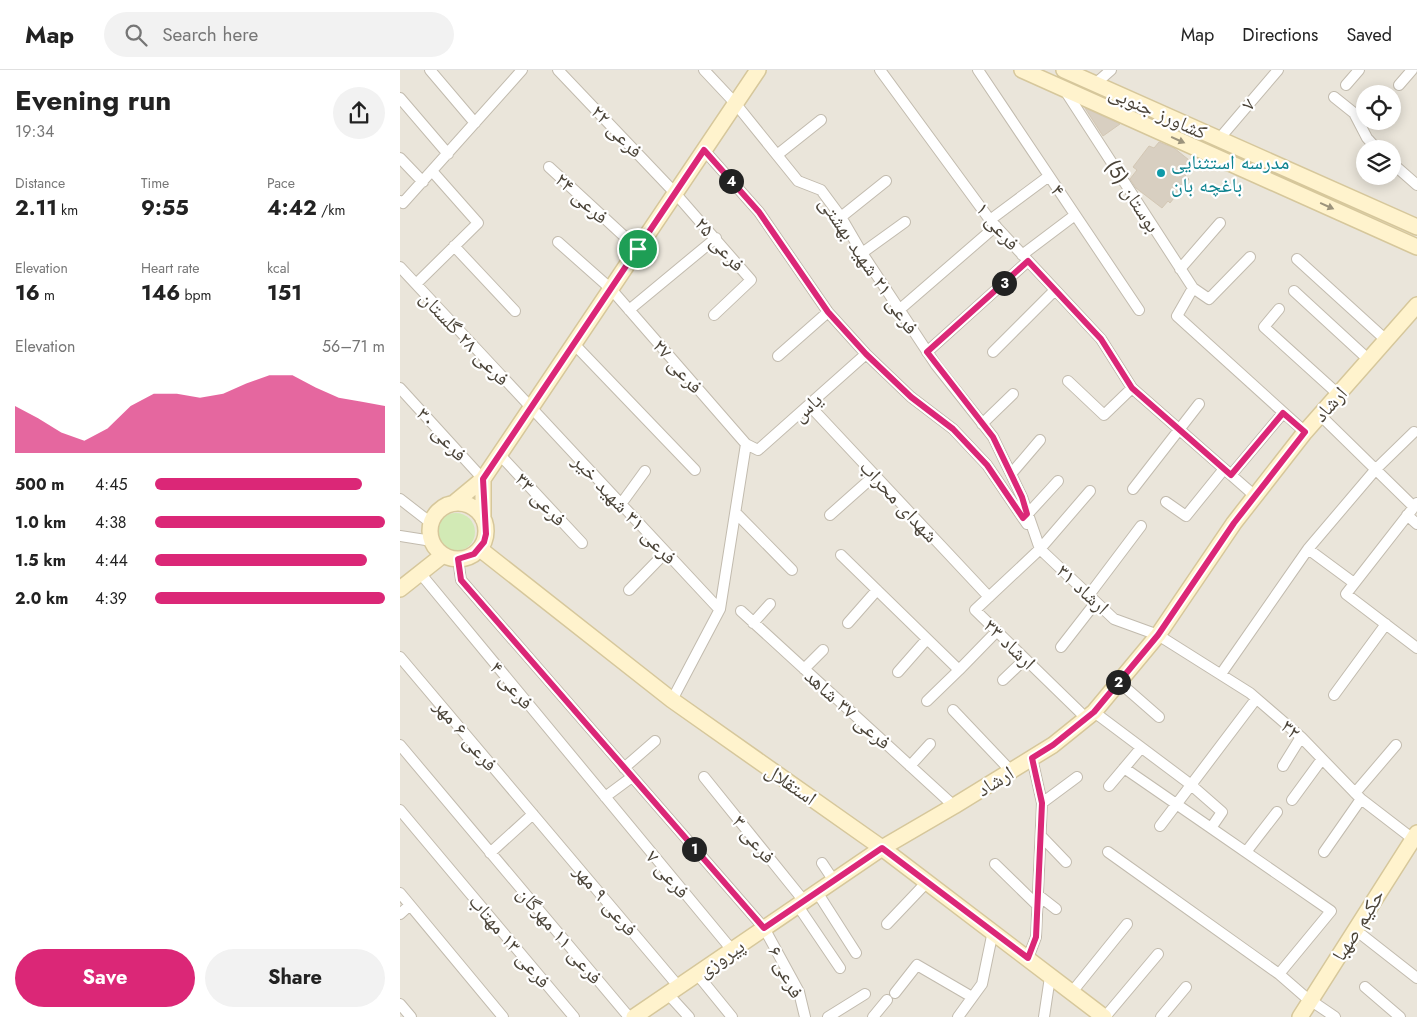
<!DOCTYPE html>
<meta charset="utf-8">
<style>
body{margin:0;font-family:Jost,"Noto Naskh Arabic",sans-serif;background:#f2f2f2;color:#222;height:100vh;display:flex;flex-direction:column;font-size:19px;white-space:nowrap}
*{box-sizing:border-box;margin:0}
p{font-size:16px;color:#767676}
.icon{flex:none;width:28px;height:28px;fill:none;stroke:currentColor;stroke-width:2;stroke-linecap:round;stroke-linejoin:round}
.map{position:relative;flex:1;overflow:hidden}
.details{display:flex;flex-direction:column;background:#fff;width:400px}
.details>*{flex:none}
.fabs{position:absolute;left:956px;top:15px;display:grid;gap:10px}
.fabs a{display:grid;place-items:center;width:45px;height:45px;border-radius:50%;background:#fff;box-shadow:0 2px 12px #0003;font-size:25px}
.pin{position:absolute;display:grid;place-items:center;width:42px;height:42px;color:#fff;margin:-21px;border:2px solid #fff;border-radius:50%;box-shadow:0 1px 5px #0007}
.km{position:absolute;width:25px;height:25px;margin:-12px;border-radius:50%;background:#222;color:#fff;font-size:14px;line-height:25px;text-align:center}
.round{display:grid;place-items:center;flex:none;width:52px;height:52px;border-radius:26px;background:#f2f2f2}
.summary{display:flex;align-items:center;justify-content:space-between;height:85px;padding:0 15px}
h1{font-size:28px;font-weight:700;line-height:38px}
.metrics{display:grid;grid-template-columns:repeat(3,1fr);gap:8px;height:85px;padding:5px 15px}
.metrics div{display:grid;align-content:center}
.metrics b{font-size:21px;font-weight:700}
.metrics small{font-size:14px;font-weight:400}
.metrics p{font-size:14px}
.chart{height:140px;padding:10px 15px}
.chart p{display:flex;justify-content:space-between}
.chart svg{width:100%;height:90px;margin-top:5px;fill:#db2777;opacity:.7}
.action{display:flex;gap:10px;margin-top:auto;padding:10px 15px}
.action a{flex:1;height:58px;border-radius:30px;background:#db2777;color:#fff;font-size:20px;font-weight:700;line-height:58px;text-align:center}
.action a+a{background:#f2f2f2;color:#222}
ul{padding:0 15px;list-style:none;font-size:16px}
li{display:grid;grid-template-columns:80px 60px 1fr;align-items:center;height:38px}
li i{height:12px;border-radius:6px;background:#db2777}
header{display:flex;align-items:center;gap:30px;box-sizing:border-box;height:70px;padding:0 25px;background:#fff;border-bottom:1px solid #e0e0e0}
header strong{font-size:24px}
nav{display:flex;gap:28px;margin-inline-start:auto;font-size:18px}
.search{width:350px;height:45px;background:#f2f2f2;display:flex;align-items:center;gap:12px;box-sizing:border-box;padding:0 18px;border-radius:28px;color:#767676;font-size:19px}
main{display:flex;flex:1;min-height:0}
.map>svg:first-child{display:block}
</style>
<header>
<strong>Map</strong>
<div class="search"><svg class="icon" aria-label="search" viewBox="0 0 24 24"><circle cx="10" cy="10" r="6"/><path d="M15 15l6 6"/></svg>Search here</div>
<nav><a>Map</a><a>Directions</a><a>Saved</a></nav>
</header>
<main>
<section class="details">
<div class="summary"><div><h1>Evening run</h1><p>19:34</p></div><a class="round"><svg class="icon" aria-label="share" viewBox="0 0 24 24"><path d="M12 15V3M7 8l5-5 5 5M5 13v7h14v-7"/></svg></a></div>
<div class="metrics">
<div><p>Distance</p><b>2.11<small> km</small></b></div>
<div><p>Time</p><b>9:55</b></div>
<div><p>Pace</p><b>4:42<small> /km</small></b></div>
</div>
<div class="metrics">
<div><p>Elevation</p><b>16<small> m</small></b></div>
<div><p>Heart rate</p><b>146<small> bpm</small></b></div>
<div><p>kcal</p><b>151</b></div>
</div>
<div class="chart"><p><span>Elevation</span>56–71 m</p>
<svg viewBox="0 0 160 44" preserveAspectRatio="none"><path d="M0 44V21L10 27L20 34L30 38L40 32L50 21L60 15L70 15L80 17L90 15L100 10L110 6L120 6L130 12L140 17L150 19L160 21V44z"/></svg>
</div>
<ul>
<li><b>500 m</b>4:45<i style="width:90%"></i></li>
<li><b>1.0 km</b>4:38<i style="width:100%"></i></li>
<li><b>1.5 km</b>4:44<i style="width:92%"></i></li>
<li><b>2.0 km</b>4:39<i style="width:100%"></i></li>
</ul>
<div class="action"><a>Save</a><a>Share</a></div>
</section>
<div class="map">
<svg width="1017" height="947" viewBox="0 0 1017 947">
<rect width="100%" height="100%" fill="#f6f3ec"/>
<path fill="#eae5da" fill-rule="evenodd" d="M0 0H1017V947H0ZM965 24H992V51H965ZM965 79H992V106H965Z"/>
<path fill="#d2eab5" d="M37 462a19 19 0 1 1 38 0a19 19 0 1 1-38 0Z"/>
<path fill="#d8cfc1" stroke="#d3c7b4" d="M685 38 720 54 703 66Z
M759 72 774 78 794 94 785 106 789 109 770 133 768 131 762 138 736 118 730 109 737 100 733 97 749 76 754 78Z"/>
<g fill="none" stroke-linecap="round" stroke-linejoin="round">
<defs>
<path id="street" d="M30 0 75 53
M158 0 275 123 351 210 314 245
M304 0 335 33 398 111 421 120 441 147 462 183 536 295 593 367 622 427 640 479 714 549 758 565 850 623 901 667 961 729 1013 769
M480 0 590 150 701 269 732 318 855 426
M578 0 739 240
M695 14 711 0
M946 15 959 0
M999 15 1012 0
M664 19 793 218 809 229 850 187
M934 27 954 43 967 68 977 79
M0 28 48 84
M819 69 878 0
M304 80 359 142 428 242 466 284 511 327 553 359 587 395 627 454
M377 85 421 50
M0 88 23 112
M992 93 1017 115
M149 97 238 179
M0 131 3 133 122 0
M441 147 486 111
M590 150 649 106
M158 172 211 219 346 374 358 380 466 284
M54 176 115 241
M462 183 505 152
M622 185 675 145
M897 189 986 270
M0 197 319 539
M780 199 820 153
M16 214 78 153 32 101
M793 218 777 246 905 362
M894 221 969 290
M879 239 864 257 938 324
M229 240 316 168
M499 240 596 156
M174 274 295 400
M527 282 628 191
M593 282 655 220
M378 286 428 242
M668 311 704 345 732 318
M0 318 83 409
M409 335 589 527
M920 345 1014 437
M582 354 613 324
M100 385 182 473
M611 404 640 370
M831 405 883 343
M733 419 799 334
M0 429 31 453
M766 432 786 446 824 399
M1017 433 946 524 1017 578
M221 434 245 401
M336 443 392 500
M430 445 475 405
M1007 445 1017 454
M624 448 658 411
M0 466 32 471
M908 479 954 513
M441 485 559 600 597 561
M58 489 61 510 364 858 399 922 405 947
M20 503 332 880
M229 520 266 482
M689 525 741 456
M341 541 554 736
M353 553 370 534
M448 553 477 520
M661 577 696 532
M0 587 279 917
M404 599 423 580
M498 602 527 569
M821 604 908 479 976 399 1014 362
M603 610 625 589
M719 612 759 647
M934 625 986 554
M272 630 320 539 346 374
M527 631 559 600
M553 640 611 701
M694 642 790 714 822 742 811 758 931 841 879 904
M686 648 575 540 640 479 690 421
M0 675 229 947
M510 696 530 674
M883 696 901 667
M224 698 255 671
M724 698 811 758
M304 707 404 831
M709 716 741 678
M955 723 996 675
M205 727 232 707
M892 730 922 689
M642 733 677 707
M0 740 174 947
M760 756 856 629
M641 766 666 792
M708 782 879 904 910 931
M846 782 877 742
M924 782 961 729
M90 783 133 744
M422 793 434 811
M595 794 638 836
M417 822 456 883
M0 823 103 947
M638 825 656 839
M398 836 440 898
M0 844 10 835
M487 854 526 813
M962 865 1017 908
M628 888 636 867 642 733 632 688
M297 904 332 947
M965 917 1000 947
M672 922 727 854
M495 923 517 895 572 927
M268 924 289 947
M0 934 11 947
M916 934 935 947
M428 947 465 924
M473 947 487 930
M558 947 582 914 593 861
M644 947 650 907
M705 947 758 884
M761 947 786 917"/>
<path id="secondary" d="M622 0 1017 177
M664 0 1017 157
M83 409V449
M30 461a28 28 0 1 1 56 0a28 28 0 1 1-56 0Z
M54 433 83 409 358 0
M80 479 272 630 482 778 704 947
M0 519 43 485
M234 947 482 778 554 736 653 675 694 642 758 565 834 453 905 362 1017 235
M900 947 1017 763"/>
</defs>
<use href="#street" stroke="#c2bbae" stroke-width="12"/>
<use href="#secondary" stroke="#d6c79b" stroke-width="18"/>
<use href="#street" stroke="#fff" stroke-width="10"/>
<use href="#secondary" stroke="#fff3cd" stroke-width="15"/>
</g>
<defs><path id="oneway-solid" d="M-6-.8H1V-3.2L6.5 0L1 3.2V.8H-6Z" transform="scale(1.25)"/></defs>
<g fill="#9c937c">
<use href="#oneway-solid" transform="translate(778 70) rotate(24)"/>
<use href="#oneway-solid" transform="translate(927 136) rotate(24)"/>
</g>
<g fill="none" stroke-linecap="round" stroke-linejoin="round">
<defs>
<path id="route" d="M304 80 359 142 428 242 466 284 511 327 553 359 587 395 623 448 627 444 622 427 593 367 527 282 628 191 701 269 732 318 831 405 883 343 905 362 834 453 758 565 694 642 653 675 632 688 642 733 636 867 628 888 482 778 364 858 61 510 58 489 74 484 84 472 86 464 83 409Z"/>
</defs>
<use href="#route" stroke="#fff" stroke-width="10"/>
<use href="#route" stroke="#db2777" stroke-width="6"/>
</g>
<circle fill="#0f9aa8" stroke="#fff" stroke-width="2" cx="761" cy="103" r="5"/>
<g text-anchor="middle" stroke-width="4.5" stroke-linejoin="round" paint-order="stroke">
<g font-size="20" fill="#4b4439" stroke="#fff">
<text transform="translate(848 34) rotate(-49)" y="7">۷</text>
<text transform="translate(758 42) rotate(24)" y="7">کشاورز جنوبی</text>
<text transform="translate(217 61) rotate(46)" y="7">فرعی ۲۲</text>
<text transform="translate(658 120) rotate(56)" y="7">۴</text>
<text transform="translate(733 126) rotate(57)" y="7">بوستان (5)</text>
<text transform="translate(182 128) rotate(43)" y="7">فرعی ۲۴</text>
<text transform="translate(598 156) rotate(50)" y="7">فرعی ۱</text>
<text transform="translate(320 174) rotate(49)" y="7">فرعی ۲۵</text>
<text transform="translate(469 195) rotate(56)" y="7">فرعی ۲۱ شهید بهشتی</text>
<text transform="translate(65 268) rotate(47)" y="7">فرعی ۲۸ گلستان</text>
<text transform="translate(278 296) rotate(49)" y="7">فرعی ۲۷</text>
<text transform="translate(930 334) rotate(-48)" y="7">ارشاد</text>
<text transform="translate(407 337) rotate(-42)" y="7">یاس</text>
<text transform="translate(42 364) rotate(48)" y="7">فرعی ۳۰</text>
<text transform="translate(141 429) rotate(47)" y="7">فرعی ۳۳</text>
<text transform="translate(499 431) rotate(47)" y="7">شهدای محراب</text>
<text transform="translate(225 439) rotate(47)" y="7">فرعی ۳۱ شهید خیر</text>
<text transform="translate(683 519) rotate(43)" y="7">ارشاد ۳۱</text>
<text transform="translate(610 574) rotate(44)" y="7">ارشاد ۳۳</text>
<text transform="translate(112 615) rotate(50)" y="7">فرعی ۴</text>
<text transform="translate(448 639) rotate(42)" y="7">فرعی ۳۷ شاهد</text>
<text transform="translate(891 659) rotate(42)" y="7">۳۲</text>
<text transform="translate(66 665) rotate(50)" y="7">فرعی ۶ مهر</text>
<text transform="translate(595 711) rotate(-32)" y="7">ارشاد</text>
<text transform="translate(391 714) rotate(35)" y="7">استقلال</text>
<text transform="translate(354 769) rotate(51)" y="7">فرعی ۳</text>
<text transform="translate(268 804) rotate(50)" y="7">فرعی ۷</text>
<text transform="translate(206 830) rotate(50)" y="7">فرعی ۹ مهر</text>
<text transform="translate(958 855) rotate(-58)" y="7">حکیم صهبا</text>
<text transform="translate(160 865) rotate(50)" y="7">فرعی ۱۱ مهرگان</text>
<text transform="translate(110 871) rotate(50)" y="7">فرعی ۱۳ مهتاب</text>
<text transform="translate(321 888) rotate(-34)" y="7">پیروزی</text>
<text transform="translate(386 902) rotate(64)" y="7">فرعی ۶</text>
</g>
<g font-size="20" fill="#0d838f" stroke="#fff" text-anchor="start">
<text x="771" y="99">مدرسه استثنایی<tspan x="771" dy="23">باغچه بان</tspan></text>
</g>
</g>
</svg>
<div class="fabs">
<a><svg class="icon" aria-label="locate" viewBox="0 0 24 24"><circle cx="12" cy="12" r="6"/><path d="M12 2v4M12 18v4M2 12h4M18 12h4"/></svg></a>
<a><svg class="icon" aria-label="layers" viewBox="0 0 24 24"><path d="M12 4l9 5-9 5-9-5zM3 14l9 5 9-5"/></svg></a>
</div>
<div class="pin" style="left:238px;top:179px;background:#1e9e55"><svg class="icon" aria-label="arrive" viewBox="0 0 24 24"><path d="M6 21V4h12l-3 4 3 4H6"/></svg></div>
<b class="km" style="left:294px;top:779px">1</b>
<b class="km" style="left:718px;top:612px">2</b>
<b class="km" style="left:604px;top:213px">3</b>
<b class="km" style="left:331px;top:111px">4</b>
</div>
</main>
